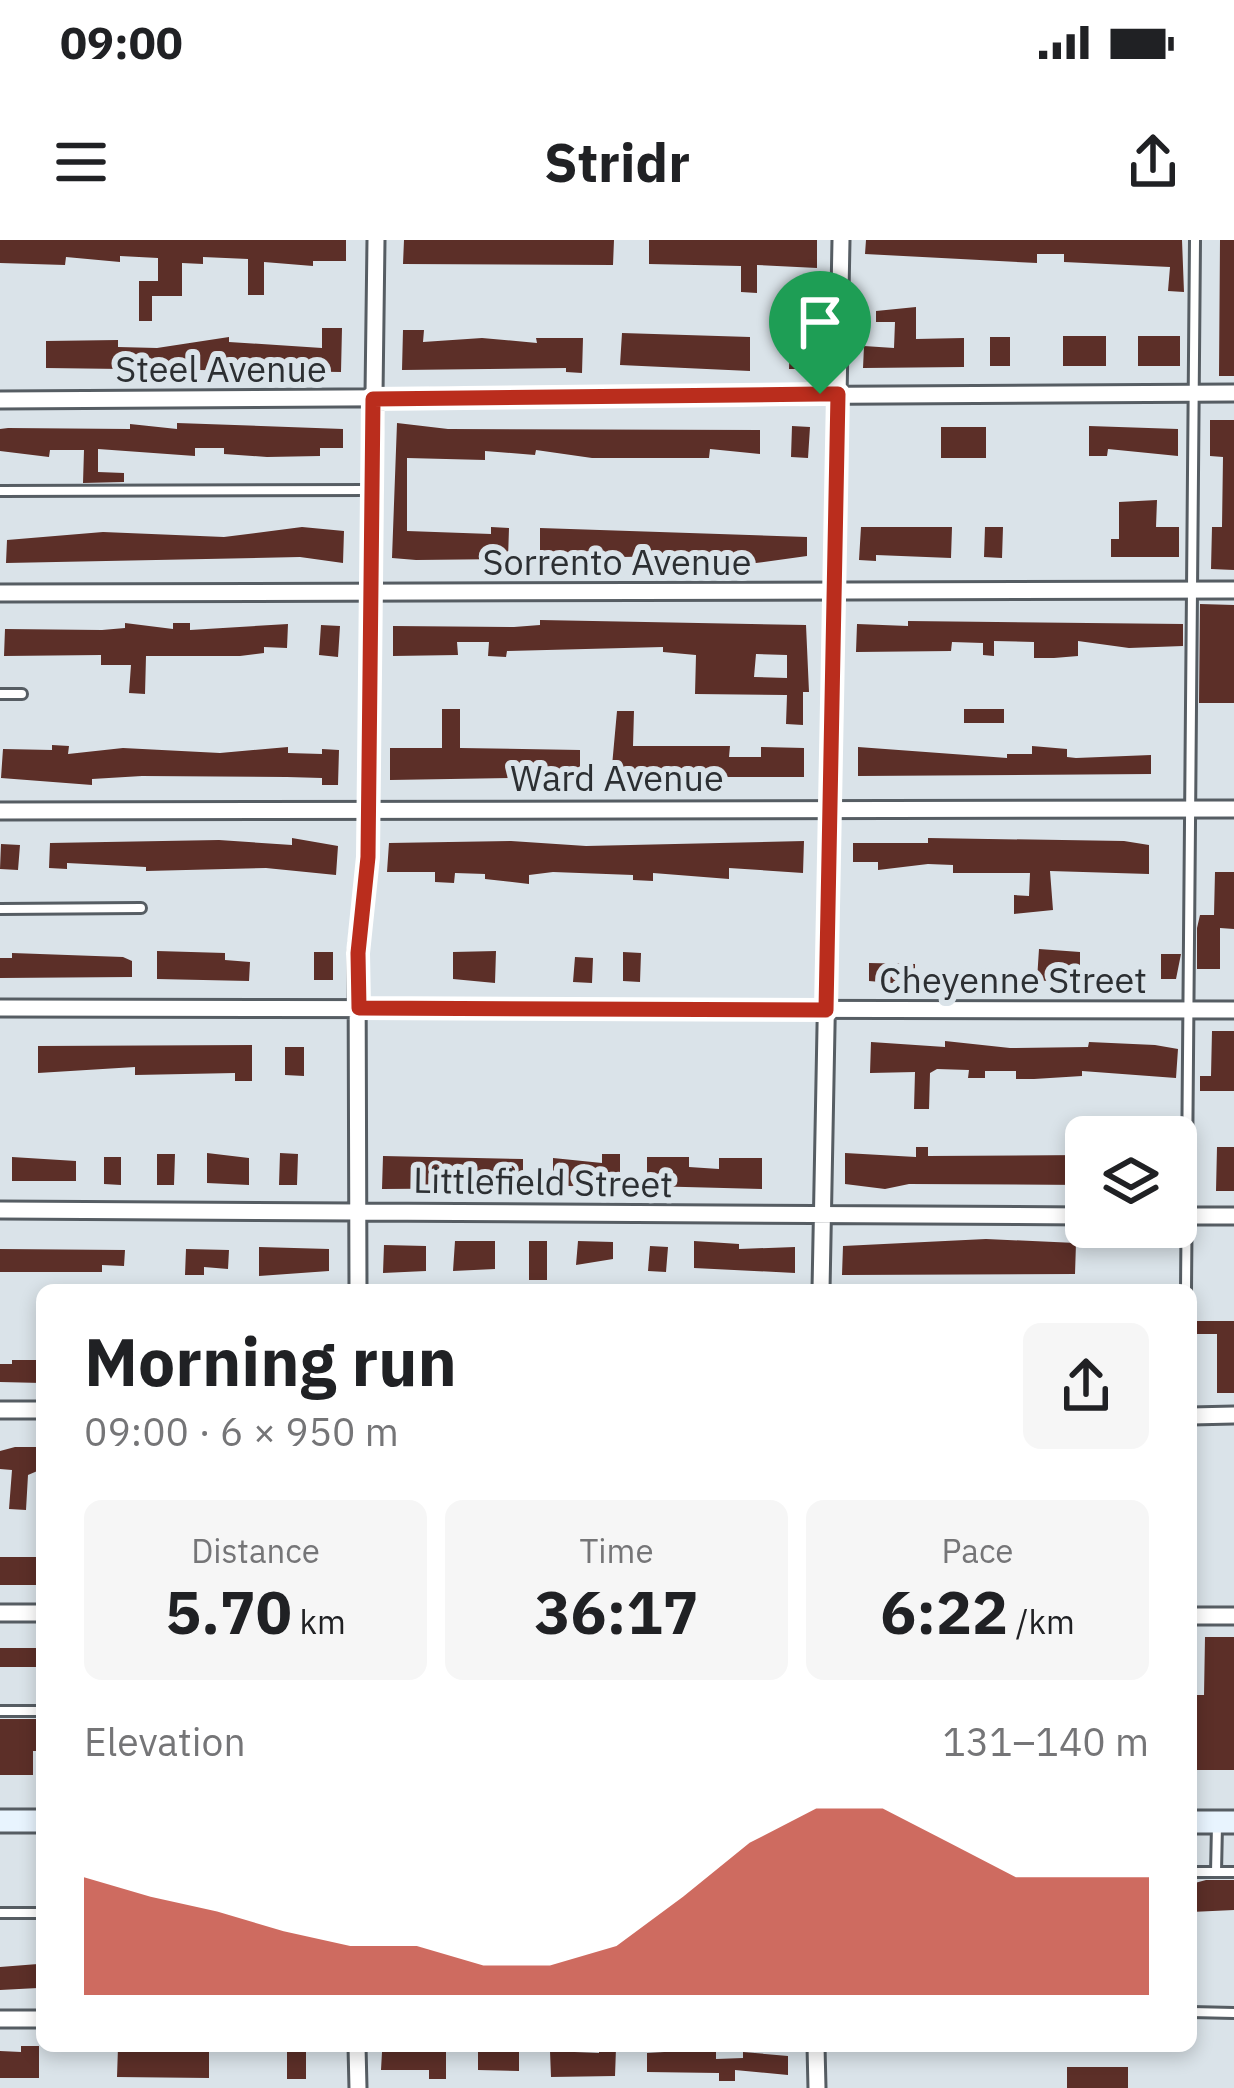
<!DOCTYPE html>
<meta charset="utf-8">
<style>
body{margin:0;font-family:"IBM Plex Sans",sans-serif;background:#f6f6f6;color:#202124;height:100vh;display:flex;flex-direction:column;font-size:45px;white-space:nowrap}
*{box-sizing:border-box;margin:0}
p{font-size:39px;color:#757577}
.icon{flex:none;width:66px;height:66px;fill:none;stroke:currentColor;stroke-width:2;stroke-linecap:round;stroke-linejoin:round}
.map{position:relative;flex:1;overflow:hidden}
.details{position:absolute;left:36px;top:1044px;width:1161px;height:768px;display:flex;flex-direction:column;background:#fff;border-radius:18px;box-shadow:0 6px 18px #0003}
.details>*{flex:none}
.fabs{position:absolute;left:1065px;top:876px;display:grid;gap:24px}
.fabs a{display:grid;place-items:center;width:132px;height:132px;border-radius:18px;background:#fff;box-shadow:0 6px 18px #0003;font-size:60px}
.pin{position:absolute;display:grid;place-items:center;width:102px;height:102px;color:#fff;margin:-123px -51px;border-radius:50% 50% 50% 0;rotate:-45deg;box-shadow:0 0 12px #0007}
.pin .icon{rotate:45deg}
.round{display:grid;place-items:center;flex:none;width:126px;height:126px;border-radius:18px;background:#f6f6f6}
.head{display:flex;align-items:center;justify-content:space-between;height:204px;padding:0 48px}
h1{font-size:66px;font-weight:800;line-height:90px}
.metrics{display:grid;grid-template-columns:repeat(3,1fr);gap:18px;height:204px;padding:12px 48px}
.metrics div{display:grid;align-content:center;border-radius:18px;background:#f6f6f6;text-align:center}
.metrics b{font-size:60px;font-weight:800}
.metrics small{font-size:33px;font-weight:400}
.metrics p{font-size:33px}
.chart{height:336px;padding:24px 48px}
.chart p{display:flex;justify-content:space-between}
.chart svg{width:100%;height:216px;margin-top:12px;fill:#ba2d1d;opacity:.7}
.status{display:flex;justify-content:space-between;align-items:center;height:84px;padding:0 60px;background:#fff;direction:ltr}
.status svg{height:33px;fill:currentColor}
header{display:flex;justify-content:space-between;align-items:center;height:156px;padding:0 48px;background:#fff;font-size:54px;font-weight:800}
.map>svg:first-child{display:block}
</style>
<div class="status"><b>09:00</b><svg viewBox="0 0 49 12"><path d="M0 12V9h3v3zM5 12V6h3v6zM10 12V3h3v9zM15 12V0h3v12zM26 1h20v11H26zM47 4h2v5h-2z"/></svg></div>
<header><svg class="icon" aria-label="menu" viewBox="0 0 24 24"><path d="M4 6h16M4 12h16M4 18h16"/></svg>Stridr<svg class="icon" aria-label="share" viewBox="0 0 24 24"><path d="M12 15V3M7 8l5-5 5 5M5 13v7h14v-7"/></svg></header>
<div class="map">
<svg width="1234" height="1848" viewBox="0 0 1234 1848">
<rect width="100%" height="100%" fill="#dae3e9"/>
<path fill="#5c2f28" fill-rule="evenodd" d="M0 0H346V21H313V26L264 22V55H248V19L203 17V24L182 23V56H152V81H139V41H158V18L120 16V22L66 17 65 25 0 23Z
M404 0H614L613 25 403 24Z
M649 0H817V28L757 25V53L741 52V26L649 24Z
M866 0H1182L1184 52 1168 51 1170 27 1064 22V14H1037V23L865 14Z
M1220 0H1234V136H1219Z
M916 67V99L964 98V127L863 128 864 106 894 108 895 82H876V71Z
M322 88H342L341 132 46 128V101L118 100V107L157 108 229 97V102L322 108Z
M403 90H424L423 102 482 98 537 103 536 98H583L582 133 566 132V128L402 130Z
M622 93 750 97V131L620 125Z
M1063 96H1106V126H1063Z
M1138 96H1180V126H1138Z
M790 97H809L808 129H789Z
M990 97H1010V126H990Z
M1210 180H1234V330L1211 329 1212 287H1222L1223 217 1210 216Z
M177 183 343 189V208H320V216L267 217 224 214V208H195V216L98 209V232L124 233V242L83 243 84 210H50L49 217 0 211V189L8 188 130 189V184L177 189Z
M397 183 448 189 760 190V214L710 209 709 218H592L536 210 535 215 485 211V220L407 218V291L491 294V287L509 288 508 319 416 320 392 318Z
M792 186 810 187 808 218 791 217Z
M1089 186 1178 189V216L1108 209 1107 216H1089Z
M941 187H986V218H941Z
M1157 260 1156 287H1179V317H1111V299H1119V262Z
M302 287 344 291 343 323 300 317 6 323 7 300 103 292 224 297Z
M861 287H952L951 318 876 315V321L859 320Z
M985 287H1003L1002 318 984 317Z
M540 288 807 297V316L756 323 702 318V323H690V318L665 316 540 319Z
M1200 364 1234 365V463H1199Z
M540 380 806 385 809 452H803V485L786 484 787 455 695 454 696 415 663 412V407L507 411 506 417 488 416 489 402H457L458 415 393 416V386L514 387 540 385ZM756 414 787 415V438L754 437Z
M908 381 1183 384V406L1129 408 1078 401V416L1054 418H1034V402L994 401V416L983 415V403L952 402 951 411 856 412 857 384 908 386Z
M125 383 173 389V383H190V390L288 384 287 408 264 407V413L240 416H146L145 454 129 453 131 425H101V415L4 416 5 389 102 390 125 388Z
M321 385 340 386 338 417 319 415Z
M442 469H460V508L580 510V537L390 540V508H442Z
M964 469H1004V483H964Z
M617 471H634L633 506H730L729 517H761V507L804 508V537H611Z
M52 505 69 506 68 514 123 508 220 513 288 507V513L322 514V509L339 510 338 545H322V538L287 537 142 536 92 539V545L1 538 3 509 52 510Z
M1032 506 1067 509V517L1076 518 1151 515V534L858 536V507L1007 518V514H1032Z
M292 598 338 606 336 635 266 628 146 631V627L67 623V629L49 628 50 603 219 600 292 605Z
M928 598 1124 601 1149 605V634L1050 631 1053 670 1014 674V655L1029 656 1030 633H953V625L928 624 878 630V622H853V603H928Z
M511 601 586 606 804 601 803 633 729 628V639L653 633V641L633 640V635L553 632 529 635V644L485 639V634L455 633 454 643 435 642V632H387L389 603Z
M1 604 20 605 18 630 0 629Z
M1215 632H1234V689L1220 688V729H1197V688L1200 675H1214Z
M1039 709 1080 712V744L1037 740Z
M157 711 225 713V720L250 722 249 741 157 739Z
M496 711 495 743 453 739V712Z
M314 712H333V740H314Z
M623 712 641 713 640 742 623 741Z
M12 713 123 717 132 721V737L0 738V718H12Z
M1161 714H1181L1176 739H1161Z
M575 717 593 718 592 743 573 742Z
M869 723 915 724V745L869 741Z
M1212 791H1234V851H1200V836H1211Z
M945 801 1010 808 1088 807 1089 802 1155 805 1178 809 1176 838 1082 831V836L1034 839H1016V831H985V838H968L969 830 937 829 930 833 929 869H914L915 832 870 833 871 802 945 807Z
M252 805V841H235V833L135 835V827L38 833V806Z
M285 807H304V836L285 835Z
M916 907H928V916L1086 915V945L909 944 885 949 845 944V913L916 917Z
M1217 907H1234V951H1216Z
M207 913 249 918V945L207 943Z
M280 913 298 914 297 945H279Z
M157 914H175L174 945H157Z
M602 914H620V949L553 945V918L602 923Z
M383 916 523 919V948L382 949Z
M12 917 76 921V941H12Z
M104 917H121V945L104 944Z
M647 917H689V927L719 929V918H762V949L647 946Z
M986 999 1076 1003 1075 1034 842 1035 843 1006Z
M455 1001H495V1029L453 1031Z
M529 1001H547V1040H529Z
M578 1001 613 1002V1019L576 1025Z
M694 1001 739 1004V1009L795 1007V1033L694 1028Z
M384 1005 426 1006V1031L383 1033Z
M650 1006 668 1007 666 1032 648 1031Z
M259 1007 329 1009V1031L259 1036Z
M0 1009 125 1010 124 1026 102 1025V1032H0Z
M186 1009 229 1010 228 1029 204 1027V1035H185Z
M1194 1081H1234V1153H1217V1094H1194Z
M12 1120H42V1143L0 1142V1124H12Z
M15 1207H42V1229L28 1235 26 1270 9 1269 12 1230 0 1229V1211Z
M0 1317H42V1345H0Z
M1205 1397H1234V1530H1191V1455H1204Z
M0 1408H42V1427H0Z
M0 1479H42V1511H33V1535H0Z
M1206 1640H1234V1670L1191 1672V1644Z
M38 1724V1748L0 1750V1727Z
M21 1806H39V1838H0V1811L21 1812Z
M118 1807 209 1812V1838L117 1837Z
M599 1808H616L615 1836 551 1837 550 1811 599 1813Z
M699 1810H716V1819L743 1818V1812L788 1816V1835L735 1830V1841H719V1833L647 1832V1813Z
M446 1811V1839H429V1830H381L382 1812Z
M287 1812H306V1839H287Z
M478 1812H519V1831L478 1830Z
M1067 1827H1128V1848H1067Z"/>
<g fill="none" stroke-linecap="round" stroke-linejoin="round">
<defs>
<path id="lane" d="M0 251 370 250
M0 454H22
M0 669 141 668
M1186 1050 1195 0
M0 1471H42
M1191 1632H1234
M1216 1632 1217 1585
M0 1673H42
M1191 1772 1234 1773"/>
<path id="street" d="M0 160 1234 153
M0 353 1234 350
M0 571 1234 569
M0 768 1234 770
M0 970 1086 976
M1176 976H1234
M358 1050 357 713 368 617 376 0
M821 1050 841 0
M0 1170H42
M1191 1176 1234 1175
M0 1373H42
M1191 1376H1234
M0 1779H42
M357 1806 358 1848
M816 1806 817 1848"/>
<path id="secondary" d="M0 1581H42
M1191 1582H1234"/>
</defs>
<use href="#lane" stroke="#565d63" stroke-width="14"/>
<use href="#street" stroke="#565d63" stroke-width="21"/>
<use href="#secondary" stroke="#565d63" stroke-width="27"/>
<use href="#lane" stroke="#fff" stroke-width="8"/>
<use href="#street" stroke="#fff" stroke-width="15"/>
<use href="#secondary" stroke="#e8f4fe" stroke-width="21"/>
</g>
<g fill="none" stroke-linecap="round" stroke-linejoin="round">
<defs>
<path id="route" d="M820 154H838L826 770 359 768 358 713 368 617 373 159Z"/>
</defs>
<use href="#route" stroke="#fff" stroke-width="24"/>
<use href="#route" stroke="#ba2d1d" stroke-width="15"/>
</g>
<g text-anchor="middle" stroke-width="12" stroke-linejoin="round" paint-order="stroke">
<g font-size="36" fill="#2c2f32" stroke="#dae3e9">
<text x="221" y="142">Steel Avenue</text>
<text x="617" y="335">Sorrento Avenue</text>
<text x="617" y="551">Ward Avenue</text>
<text x="1013" y="753">Cheyenne Street</text>
<text transform="translate(543 942) rotate(1)" y="13">Littlefield Street</text>
</g>
</g>
</svg>
<div class="fabs">
<a><svg class="icon" aria-label="layers" viewBox="0 0 24 24"><path d="M12 4l9 5-9 5-9-5zM3 14l9 5 9-5"/></svg></a>
</div>
<div class="pin" style="left:820px;top:154px;background:#1e9e55"><svg class="icon" aria-label="arrive" viewBox="0 0 24 24"><path d="M6 21V4h12l-3 4 3 4H6"/></svg></div>
<section class="details">
<div class="head"><div><h1>Morning run</h1><p>09:00 · 6 × 950 m</p></div><a class="round"><svg class="icon" aria-label="share" viewBox="0 0 24 24"><path d="M12 15V3M7 8l5-5 5 5M5 13v7h14v-7"/></svg></a></div>
<div class="metrics">
<div><p>Distance</p><b>5.70<small> km</small></b></div>
<div><p>Time</p><b>36:17</b></div>
<div><p>Pace</p><b>6:22<small> /km</small></b></div>
</div>
<div class="chart"><p><span>Elevation</span>131–140 m</p>
<svg viewBox="0 0 160 44" preserveAspectRatio="none"><path d="M0 44V20L10 24L20 27L30 31L40 34L50 34L60 38L70 38L80 34L90 24L100 13L110 6L120 6L130 13L140 20L150 20L160 20V44z"/></svg>
</div>
</section>
</div>
